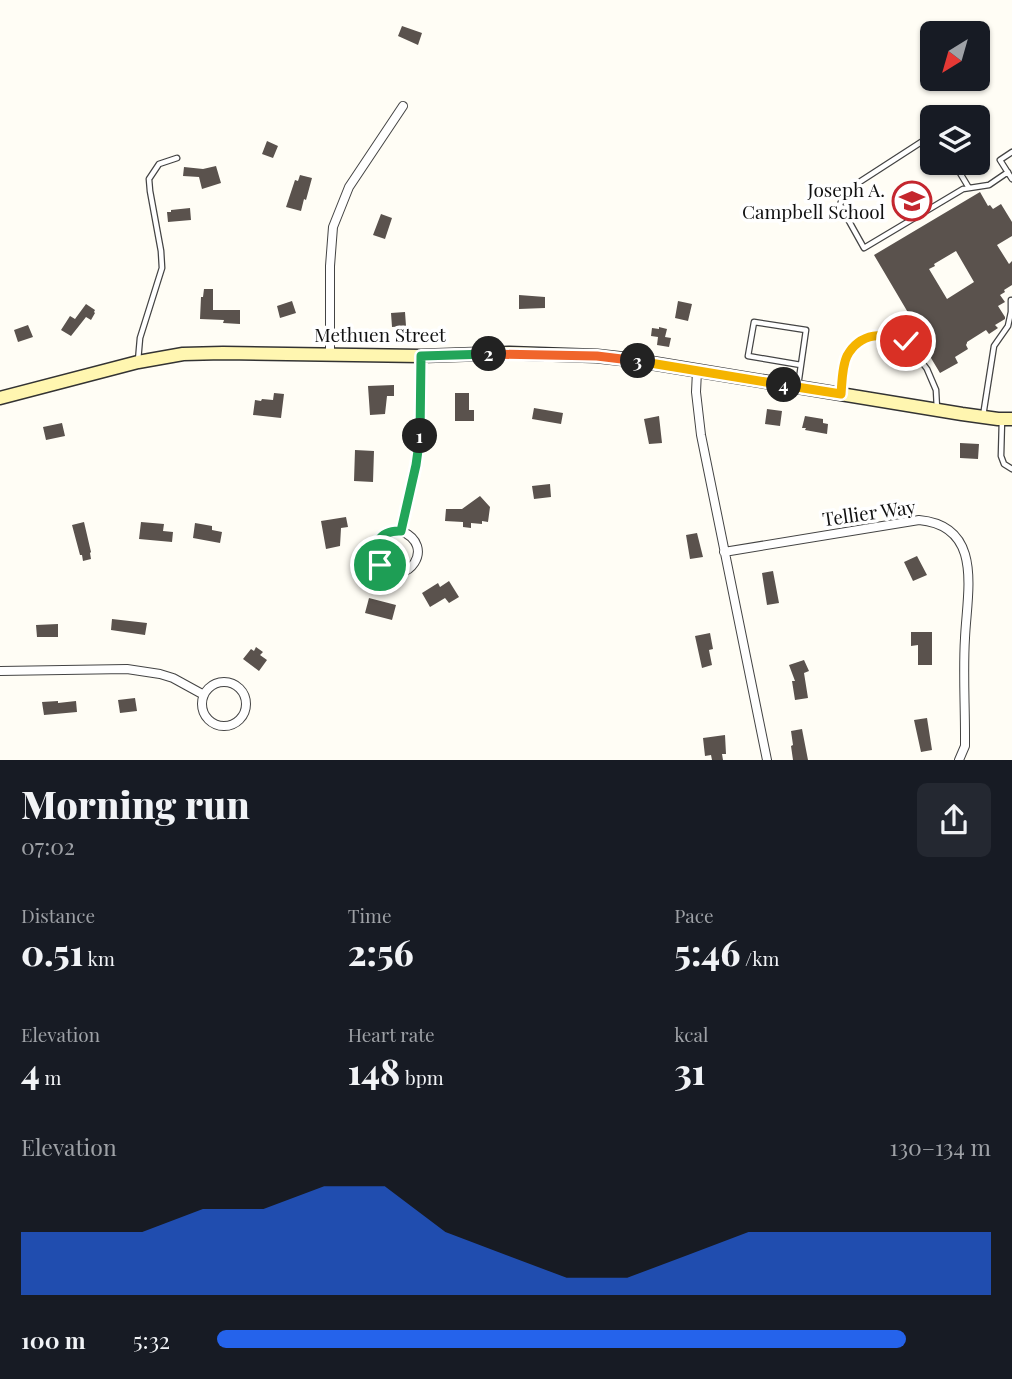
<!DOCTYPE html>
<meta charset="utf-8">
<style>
body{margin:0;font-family:"Playfair Display",serif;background:#242831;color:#f1f3f6;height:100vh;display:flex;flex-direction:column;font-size:26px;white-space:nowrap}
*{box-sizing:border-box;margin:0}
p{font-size:23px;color:#9ea1a6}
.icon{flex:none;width:38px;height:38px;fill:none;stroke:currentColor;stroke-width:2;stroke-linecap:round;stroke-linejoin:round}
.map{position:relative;height:760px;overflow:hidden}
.panel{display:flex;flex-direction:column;background:#171b24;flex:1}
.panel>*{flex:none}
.needle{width:46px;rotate:217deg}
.fabs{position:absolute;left:920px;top:21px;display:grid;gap:14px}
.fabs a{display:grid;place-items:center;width:70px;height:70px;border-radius:10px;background:#171b24;box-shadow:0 2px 5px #0004;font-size:35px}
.pin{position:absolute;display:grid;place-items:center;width:60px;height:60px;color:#fff;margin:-30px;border:4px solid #fff;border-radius:50%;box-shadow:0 2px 7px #0007}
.km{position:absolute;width:35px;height:35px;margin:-18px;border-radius:50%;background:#222;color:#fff;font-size:19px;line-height:35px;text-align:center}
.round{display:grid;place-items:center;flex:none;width:74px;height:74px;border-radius:10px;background:#242831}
.summary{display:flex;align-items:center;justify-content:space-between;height:119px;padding:0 21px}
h1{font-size:38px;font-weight:800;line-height:52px}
.metrics{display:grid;grid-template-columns:repeat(3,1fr);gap:10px;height:119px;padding:7px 21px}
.metrics div{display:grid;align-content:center}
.metrics b{font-size:35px;font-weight:800}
.metrics small{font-size:19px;font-weight:400}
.metrics p{font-size:19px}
.chart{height:196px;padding:14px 21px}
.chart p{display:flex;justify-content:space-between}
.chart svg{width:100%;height:126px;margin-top:7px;fill:#2563eb;opacity:.7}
ul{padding:0 21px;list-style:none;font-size:23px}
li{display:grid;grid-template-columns:112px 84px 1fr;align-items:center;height:52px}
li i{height:18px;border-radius:9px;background:#2563eb}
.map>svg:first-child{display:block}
</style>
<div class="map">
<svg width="1012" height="760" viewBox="0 0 1012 760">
<rect width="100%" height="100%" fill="#fffdf5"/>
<path fill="#5a524d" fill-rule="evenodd" d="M402 26 422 33 418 45 398 36Z
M267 141 278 146 273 158 262 154Z
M216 166 221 183 202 189 199 177 183 176 184 167 203 169Z
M300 175 312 178 306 200 304 199 301 211 286 207 295 180 298 181Z
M980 192 988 206 990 205 993 209 1001 204 1012 222V236L997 245 1009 264 1012 261V285L1004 290 1005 292 1000 295 1005 302 998 306 1005 317V319L995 325 998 328 989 334 986 330 967 342V343L966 345 968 349 955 357 958 363 940 373 910 323 913 321 874 255ZM956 251 974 282 947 299 929 269 935 266 934 264Z
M190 208 191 220 168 222 167 212H171V210Z
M381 214 392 218 385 239 373 235Z
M204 289H213V310H240V324L223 323 224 320 200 319 201 297H203Z
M519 295 545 297V308L519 309Z
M292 301 296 313 280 318 277 306Z
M678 301 692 304 688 321 675 318Z
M86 304 95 310 94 312 95 313 91 320 86 317 71 336 61 330 70 316 75 319Z
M405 312 406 326 392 327 391 313Z
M28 325 33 337 18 342 14 330Z
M659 327 667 329 665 337 671 338 669 347 657 345 658 337 651 336 652 328 659 329Z
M394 385V396H387L385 414 370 415 368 386Z
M274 393 284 394 281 418 253 415 255 400 261 401 262 399 273 400Z
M455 393H469V410H474V421H455Z
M534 408 563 413 561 424 532 419Z
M767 409 782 411 780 426 765 424Z
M659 416 662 443 649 444 644 419Z
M805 416 823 419V423L828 424 827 434 805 430 806 428H802Z
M62 423 65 436 46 440 43 427Z
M960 443 979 444 978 459 960 458Z
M355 450 374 451 373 482 354 481Z
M550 484 551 497 534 499 532 486Z
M480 496 490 507 488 522 482 521V524L471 523V528L463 527V522L445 521 446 509H462Z
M346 517 348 527 341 528 340 546 326 549 321 521Z
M84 522 91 552 90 553 91 559 83 561 82 555H80L72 525Z
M141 522 164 524 163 531 173 532 172 542 139 539Z
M195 523 212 526V530L222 532 220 543 193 538Z
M697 533 703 557 690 559 686 535Z
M917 556 927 575 913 581 904 562Z
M773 571 779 603 767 605 762 573Z
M449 581 459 597 449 603 445 598 430 607 422 593 438 583 440 587Z
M369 598 396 605 392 620 365 613Z
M112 619 147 623 145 635 111 630Z
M58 624V637H37L36 625Z
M911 632H932V665H918V645L911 646Z
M710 633 713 649 709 650 712 665 702 668 695 636Z
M256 647 263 652 260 655 267 660 259 671 243 659 251 649 254 651Z
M804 660 809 671 804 673 808 698 795 700 792 681H795L789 665Z
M135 698 137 711 120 713 118 700Z
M58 701V703L76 701 77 712 44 715 42 702Z
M927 718 932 750 921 752 914 720Z
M802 729 808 760H793L791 746 793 745 791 731Z
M725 735 726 754H722L723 760H712L711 755 705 756 703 738Z"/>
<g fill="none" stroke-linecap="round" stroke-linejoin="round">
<defs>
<path id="lane" d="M933 138 929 137 844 192 840 205 864 248 963 189 989 185 1008 172
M1012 152 1000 160 1012 179
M954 163 969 188
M138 361 140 338 162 268 161 251 150 191 149 179 159 164 177 158
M798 386 806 330 754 322 748 356 801 365
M841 394 846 357 853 348 871 336 885 334 906 341 927 369 936 390 937 409
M983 416 994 346 1008 326 1011 312V300
M1002 419 1001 456 1004 464 1012 469"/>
<path id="street" d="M330 354V266L333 227 349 187 403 106
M697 371 696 392 701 435 767 760
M401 531C438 546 406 589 382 567 378 564 376 558 375 553 375 537 388 530 401 531L418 450 421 356
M724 552 919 520C984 526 967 592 965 638 963 670 965 703 965 735V746L959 760
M0 671 127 669 160 674 173 678 204 695
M202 704a22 22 0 1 1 44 0a22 22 0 1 1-44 0Z"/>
<path id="secondary" d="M0 398 138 362 183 354 223 353 421 356 509 353 597 356 633 360 962 414 998 419H1012"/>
</defs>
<use href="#lane" stroke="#444" stroke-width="7"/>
<use href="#street" stroke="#444" stroke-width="10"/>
<use href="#secondary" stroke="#333" stroke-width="15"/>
<use href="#lane" stroke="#fff" stroke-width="4.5"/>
<use href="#street" stroke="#fff" stroke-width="8"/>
<use href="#secondary" stroke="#fff6b0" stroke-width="12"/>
</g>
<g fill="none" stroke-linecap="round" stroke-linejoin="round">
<defs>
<path id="split-1" d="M380 565C369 546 380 530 401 531L416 465 420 436"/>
<path id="split-2" d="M420 436 421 356 489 354"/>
<path id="split-3" d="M489 354 597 356 638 361"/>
<path id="split-4" d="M638 361 784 385"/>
<path id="split-5" d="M784 385 841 394C842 383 842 366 847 356 860 332 885 332 906 341"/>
</defs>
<use href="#split-1" stroke="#fff" stroke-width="14"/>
<use href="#split-2" stroke="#fff" stroke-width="14"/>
<use href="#split-3" stroke="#fff" stroke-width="14"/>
<use href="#split-4" stroke="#fff" stroke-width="14"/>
<use href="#split-5" stroke="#fff" stroke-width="14"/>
<use href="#split-1" stroke="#22a559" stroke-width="9"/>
<use href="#split-2" stroke="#22a559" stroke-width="9"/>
<use href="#split-3" stroke="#f0652b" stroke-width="9"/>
<use href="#split-4" stroke="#f5b400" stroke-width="9"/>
<use href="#split-5" stroke="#f5b400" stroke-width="9"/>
</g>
<defs>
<symbol id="school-ring" viewBox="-11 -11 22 22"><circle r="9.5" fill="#fff" stroke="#c4262e" stroke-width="1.5"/><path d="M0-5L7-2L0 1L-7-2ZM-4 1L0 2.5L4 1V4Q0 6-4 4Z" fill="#c4262e"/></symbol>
</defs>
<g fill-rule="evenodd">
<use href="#school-ring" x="890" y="179" width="44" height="44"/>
</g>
<g text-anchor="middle" stroke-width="7" stroke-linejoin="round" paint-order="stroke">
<g font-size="19" fill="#111" stroke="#fff" text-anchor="end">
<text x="885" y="197">Joseph A.<tspan x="885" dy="22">Campbell School</tspan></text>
</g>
<g font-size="19" fill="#111" stroke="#fff">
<text x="380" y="342">Methuen Street</text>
<text transform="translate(869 513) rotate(-8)" y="7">Tellier Way</text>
</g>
</g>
</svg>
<div class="fabs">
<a><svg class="needle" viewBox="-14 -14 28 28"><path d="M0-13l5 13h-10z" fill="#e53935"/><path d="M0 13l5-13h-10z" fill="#9ea1a6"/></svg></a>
<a><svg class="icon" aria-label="layers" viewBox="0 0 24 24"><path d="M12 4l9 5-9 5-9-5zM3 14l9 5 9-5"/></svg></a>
</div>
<div class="pin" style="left:380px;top:565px;background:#1e9e55"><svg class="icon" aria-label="arrive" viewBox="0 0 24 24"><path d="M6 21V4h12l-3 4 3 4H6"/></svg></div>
<div class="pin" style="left:906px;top:341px;background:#d93025"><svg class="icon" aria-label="check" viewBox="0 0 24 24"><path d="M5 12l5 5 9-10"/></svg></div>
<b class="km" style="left:420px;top:436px">1</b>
<b class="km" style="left:489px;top:354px">2</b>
<b class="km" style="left:638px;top:361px">3</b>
<b class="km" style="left:784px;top:385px">4</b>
</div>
<section class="panel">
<div class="summary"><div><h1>Morning run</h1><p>07:02</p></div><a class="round"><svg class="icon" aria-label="share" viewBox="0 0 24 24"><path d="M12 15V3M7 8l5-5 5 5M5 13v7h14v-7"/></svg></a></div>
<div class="metrics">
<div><p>Distance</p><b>0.51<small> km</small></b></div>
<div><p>Time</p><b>2:56</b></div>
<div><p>Pace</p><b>5:46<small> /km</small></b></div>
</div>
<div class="metrics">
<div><p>Elevation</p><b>4<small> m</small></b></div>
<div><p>Heart rate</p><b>148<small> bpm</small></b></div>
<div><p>kcal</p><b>31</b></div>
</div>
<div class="chart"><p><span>Elevation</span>130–134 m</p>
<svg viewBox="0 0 160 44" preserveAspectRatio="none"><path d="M0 44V22L10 22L20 22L30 14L40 14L50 6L60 6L70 22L80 30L90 38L100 38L110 30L120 22L130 22L140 22L150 22L160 22V44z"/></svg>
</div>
<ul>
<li><b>100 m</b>5:32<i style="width:89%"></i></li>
</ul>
</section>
